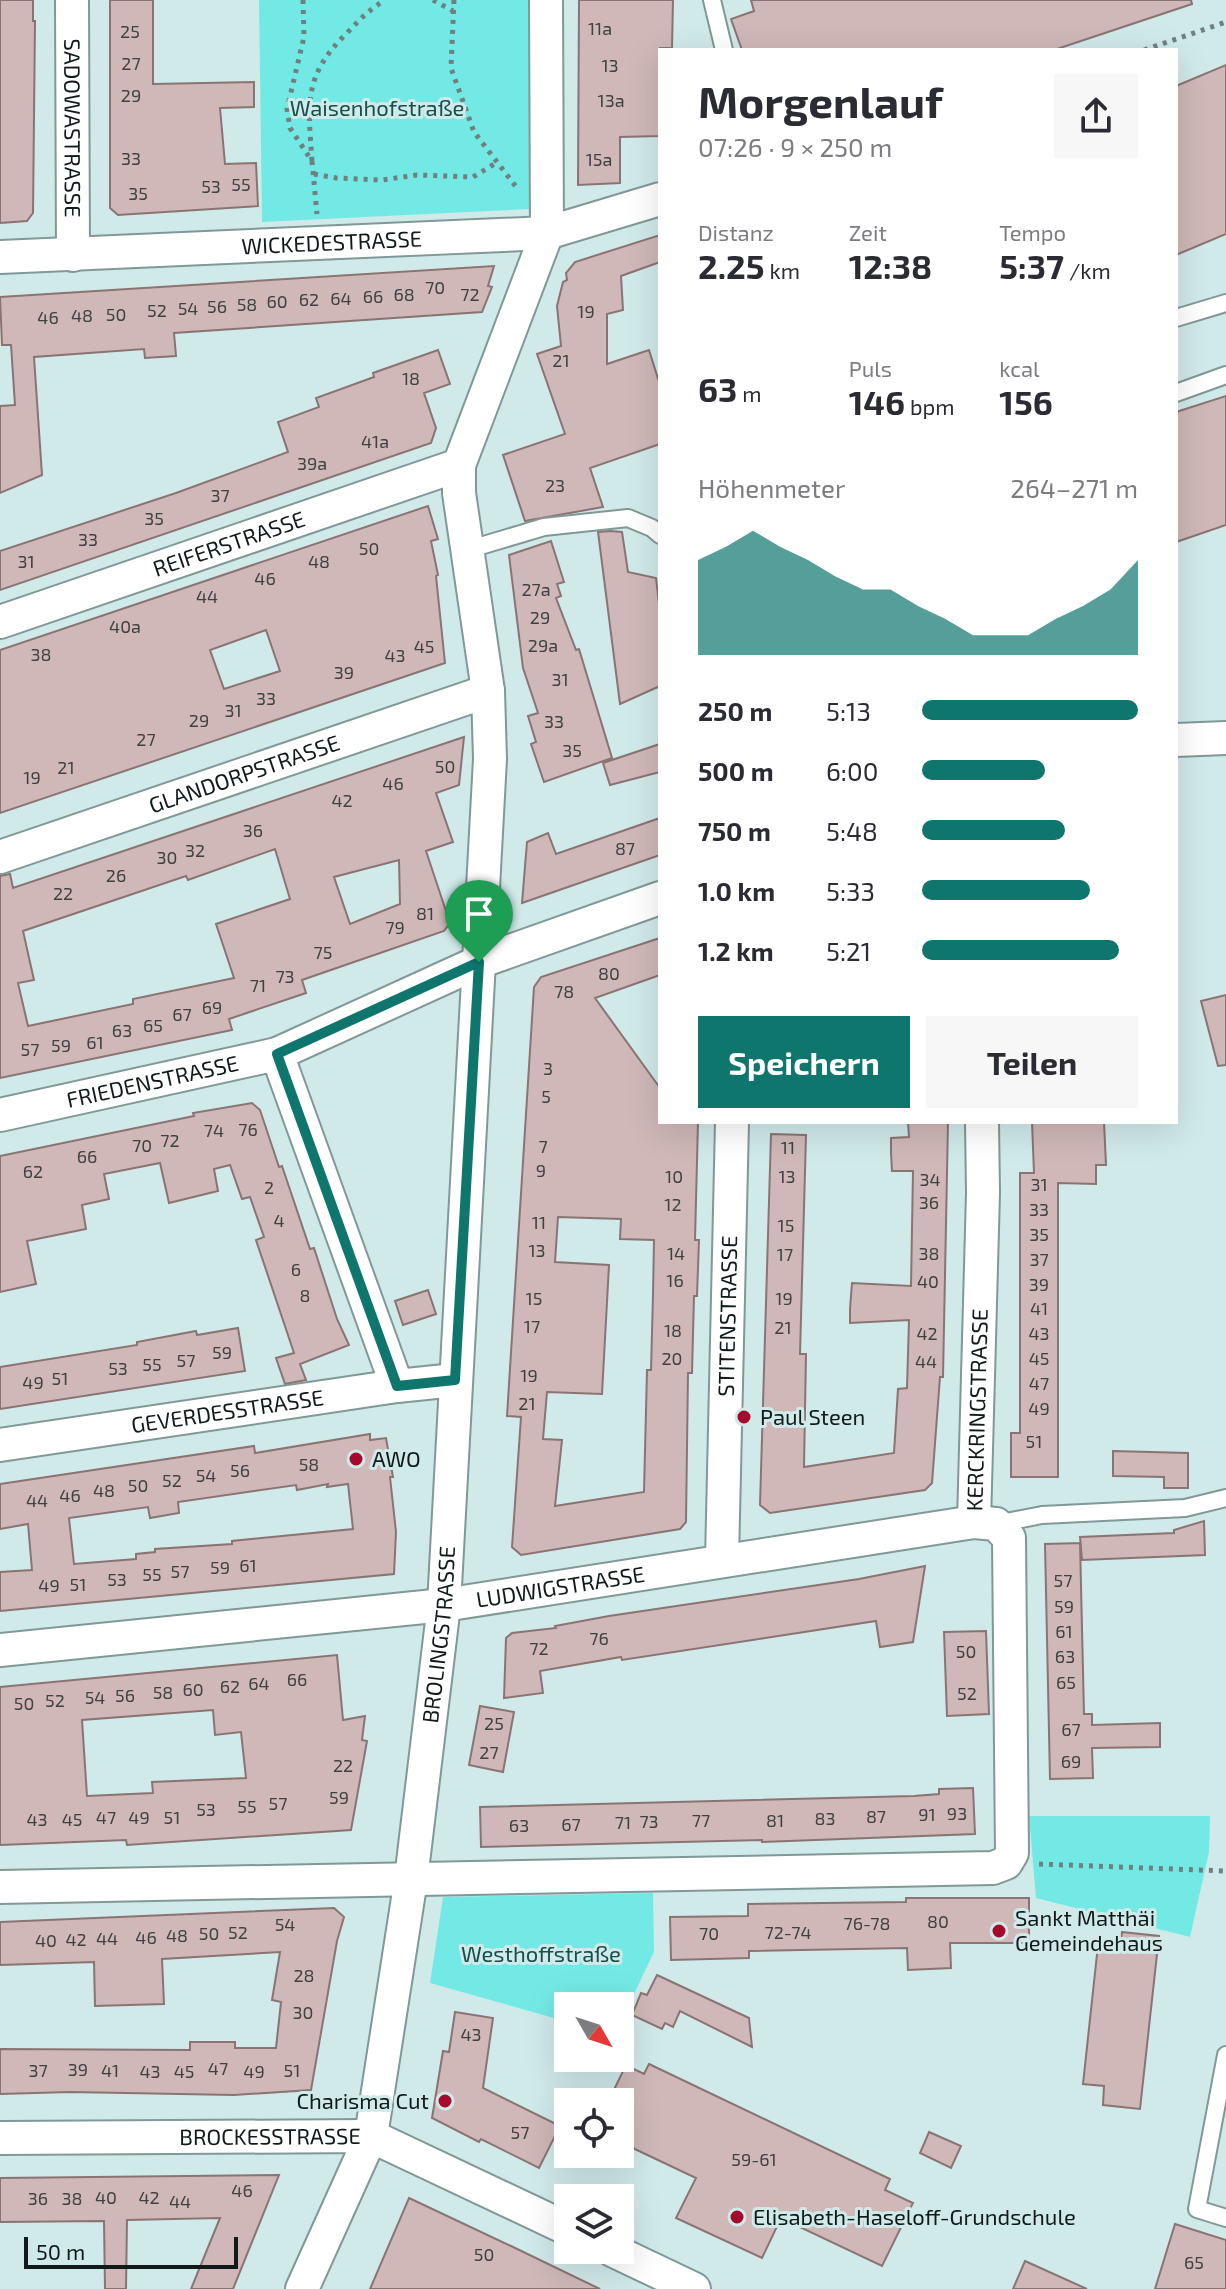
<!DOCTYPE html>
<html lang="de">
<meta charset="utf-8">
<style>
body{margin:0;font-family:"Exo 2",sans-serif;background:#f7f7f7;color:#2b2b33;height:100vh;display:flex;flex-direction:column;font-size:30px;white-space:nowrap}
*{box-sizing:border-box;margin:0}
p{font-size:26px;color:#7c7c81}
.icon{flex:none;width:44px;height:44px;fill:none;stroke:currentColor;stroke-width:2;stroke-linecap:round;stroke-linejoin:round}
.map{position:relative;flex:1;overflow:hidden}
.drawer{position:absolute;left:658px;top:48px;width:520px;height:1076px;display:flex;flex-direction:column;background:#fff;border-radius:0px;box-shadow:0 8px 32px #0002}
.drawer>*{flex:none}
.needle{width:52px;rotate:129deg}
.controls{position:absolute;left:554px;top:1992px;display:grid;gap:16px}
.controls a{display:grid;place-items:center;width:80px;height:80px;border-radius:0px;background:#fff;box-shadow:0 8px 32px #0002;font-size:40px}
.scale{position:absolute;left:24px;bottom:20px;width:214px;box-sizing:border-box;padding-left:8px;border:4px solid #111a1a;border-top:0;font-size:22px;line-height:28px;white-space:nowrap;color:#111a1a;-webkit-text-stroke:6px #d0eae9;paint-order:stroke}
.pin{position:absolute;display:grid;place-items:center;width:68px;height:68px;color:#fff;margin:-82px -34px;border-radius:50% 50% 50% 0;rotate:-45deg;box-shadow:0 0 8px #0007}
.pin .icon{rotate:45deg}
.round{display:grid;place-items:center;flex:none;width:84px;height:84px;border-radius:0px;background:#f7f7f7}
.summary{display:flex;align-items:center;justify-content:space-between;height:136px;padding:0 40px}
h1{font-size:44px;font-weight:700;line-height:60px}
.figures{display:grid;grid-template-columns:repeat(3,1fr);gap:12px;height:136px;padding:8px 40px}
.figures div{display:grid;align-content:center}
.figures b{font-size:34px;font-weight:700}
.figures small{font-size:22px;font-weight:400}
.figures p{font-size:22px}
.chart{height:224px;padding:16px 40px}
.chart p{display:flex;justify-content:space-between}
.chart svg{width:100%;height:144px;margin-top:8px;fill:#0f766e;opacity:.7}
.action{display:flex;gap:16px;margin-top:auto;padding:16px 40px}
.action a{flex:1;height:92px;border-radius:0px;background:#0f766e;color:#fff;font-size:32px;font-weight:700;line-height:92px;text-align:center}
.action a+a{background:#f7f7f7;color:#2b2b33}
ul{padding:0 40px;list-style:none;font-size:26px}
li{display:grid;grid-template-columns:128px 96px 1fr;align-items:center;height:60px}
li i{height:20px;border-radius:10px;background:#0f766e}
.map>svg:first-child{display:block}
</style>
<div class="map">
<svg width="1226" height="2289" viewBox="0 0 1226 2289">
<rect width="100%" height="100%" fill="#d0eae9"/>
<path fill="#73e9e5" d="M259 0H529L531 209 262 222Z
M1029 1816H1210L1209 1852 1190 1937 1036 1898Z
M653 1893 654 1952 620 2023V2006H568V2022L430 1983 443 1897Z"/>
<path fill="#cfb8b7" stroke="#8a7473" stroke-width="2" fill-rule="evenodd" d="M0 0H33V21H35L33 213 27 221 0 223Z
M110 0H153V84L254 82V107L220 108 225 164 256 163 258 206 118 215 110 208Z
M579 0H673L672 48H660V136L620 137V183L578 185Z
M751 0H1191L1192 4 1054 50H742L731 19 754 11Z
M1226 65V234L1176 255V86Z
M660 235V262L621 276 623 310 607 314V364L649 350 660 385V444L590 468 603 507 525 521 503 455 565 434 537 354 561 346 557 306 563 282 567 280 566 273 575 262Z
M494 266 488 286 492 287 482 312 174 333 176 356 145 358 144 349 34 357 42 475 0 493V406L15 405 11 345H2L0 297Z
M438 350 450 384 424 393 436 428 431 443 0 590V551L176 493 288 452 278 422 319 407 316 398 374 377 373 373Z
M1226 396V525L1176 542V412Z
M428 506 438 539 431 541 438 575 436 576 445 663 0 813V650ZM266 630 280 671 224 689 210 650Z
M610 531 622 532 628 572 656 578 660 612V686L620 704 598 532Z
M551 541 564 582 557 584 561 596 556 598 576 650 579 649 612 758 544 782 531 744 536 742 528 716 538 713 523 668 509 555Z
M464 737 459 785 436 793 453 842 426 851 450 923 444 931 302 980 306 993 229 1019 232 1030 0 1078V876L10 874 13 888ZM275 849 290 899 216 924 234 978 133 999V1004L28 1026 18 983 34 980 23 931 186 876 188 880ZM399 860 400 904 350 924 334 877Z
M660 744V772L610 785 603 763Z
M660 818V855L522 903 527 842 548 833 556 854Z
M660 938V975L595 998 660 1088V1122H698L695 1240H699L697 1296H694L692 1373H688L686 1522 680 1529 521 1555 512 1547 521 1417 507 1416 534 987 541 977ZM558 1217 621 1219 620 1239 654 1240 653 1295 651 1370H647L644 1492 555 1506 562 1440 543 1439 547 1392 602 1394 609 1265 555 1262Z
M1226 995V1065L1218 1066 1201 1001Z
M252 1103 260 1110 279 1167 282 1166 310 1249 314 1248 337 1319 349 1345 300 1364 306 1380 285 1384 276 1358 294 1353 256 1240 264 1237 250 1197 242 1199 230 1165 214 1169 218 1191 169 1203 160 1163 104 1174 109 1199 82 1205 86 1229 27 1241 36 1284 0 1292V1156L194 1116 193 1113Z
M908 1122H948L943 1377H940L932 1483 925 1490 770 1513 760 1505 771 1134 806 1135 800 1354H806L804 1467 894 1453 898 1389 907 1388 909 1320 850 1323V1309L852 1283 911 1286 913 1171H892L891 1153V1138L909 1137Z
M1032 1122H1104L1106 1165H1096V1184L1058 1183V1477H1011V1433H1020V1173H1034Z
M428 1290 436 1314 403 1325 395 1301Z
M238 1328 245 1371 0 1409V1367L137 1345V1342L196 1331 197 1335Z
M370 1434V1440L386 1438 393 1477H390L396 1532 394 1574 0 1611V1572L32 1570 28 1524 0 1529V1484L254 1446 255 1453ZM328 1484 327 1487 348 1484 353 1529 232 1541V1544L155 1549V1552L136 1554V1559L74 1564 69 1518 148 1507 150 1518 179 1513 178 1502 296 1485 297 1490Z
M1113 1451 1188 1453V1488H1164V1477L1113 1476Z
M1204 1521 1205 1555 1082 1560 1080 1537 1174 1533V1530Z
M1080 1543 1084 1714H1092V1725L1160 1723V1747L1092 1748 1093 1778 1050 1779 1045 1544Z
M925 1566 913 1642 880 1647 876 1621 622 1660 621 1657 540 1671 543 1693 504 1698 506 1638 512 1633 556 1628 555 1626 609 1616 859 1579Z
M986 1631 989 1714 947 1716 944 1632Z
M337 1655 343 1720 365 1716 362 1740 367 1741 351 1830 127 1845 126 1840 0 1845V1687ZM213 1710 215 1735 241 1732 246 1778 152 1782 153 1793 87 1796 82 1720Z
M480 1706 514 1712 503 1772 469 1765Z
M973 1788 975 1834 762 1842V1840L481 1847 480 1807 914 1796 939 1794V1789Z
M906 1898H1029V1943H950L951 1968 908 1970 907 1948 749 1951V1958L671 1960 670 1917 748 1916V1904L906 1902Z
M334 1908 344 1917 337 1941 311 2090 234 2095 70 2092 0 2094V2049L190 2050V2042H235V2048H276L281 2002 272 2000 280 1952 162 1959 164 2004 95 2006 94 1962 0 1965V1922Z
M1122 1932 1159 1936 1140 2109 1103 2105 1104 2086 1083 2084 1098 1945 1120 1947Z
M657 1975 749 2018 752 2047 680 2011 673 2027 665 2023 662 2029 632 2015 641 1993 647 1995Z
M455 2012 493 2018 483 2088 560 2126 539 2168 481 2139 479 2142 432 2118 443 2051 449 2052Z
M649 2064 890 2179 885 2190 913 2203 882 2266 781 2218 762 2258 676 2218 696 2178 620 2142V2102H608L626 2065 644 2074Z
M929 2132 961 2146 951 2168 920 2153Z
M279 2175 233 2289H191L220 2218 127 2220 126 2289H105L104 2221 0 2222V2178Z
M409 2198 511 2246 600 2289H370Z
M1175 2224 1226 2240V2289H1155Z
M1025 2261 1087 2289H1013Z"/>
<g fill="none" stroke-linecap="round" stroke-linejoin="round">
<defs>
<path id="lane" d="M712 0 724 50
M1176 318 1226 303
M1176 393 1226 375
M467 550 544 527 628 518 652 528 660 535
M996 1524 1042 1515 1185 1508 1226 1498
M1226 2055 1197 2209 1226 2218"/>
<g id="street">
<path id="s1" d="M72 0 73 255"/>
<path id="s2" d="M0 257 547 233 660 199"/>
<path id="s3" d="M0 622 459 465"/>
<path d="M1176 740 1226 738"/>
<path id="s4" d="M0 857 488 691"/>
<path d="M277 1054 397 1386"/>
<path id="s5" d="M0 1115 277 1054 479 962 660 898"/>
<path id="s6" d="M0 1445 397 1386 455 1380"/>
<path id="s7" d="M974 1522 983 1193 982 1122"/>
<path id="s8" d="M722 1560 732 1122"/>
<path id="s9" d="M0 1650 444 1605 974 1522 996 1524 1009 1538 1012 1853 1006 1863 993 1868 0 1887"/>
<path id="s10" d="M0 2138 371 2136 568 2229"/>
<path d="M612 2250 694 2289"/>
<path id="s11" d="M302 2289 371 2136 411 1879 444 1605 490 759 488 691 459 493V465L547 233 546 0"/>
</g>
</defs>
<use href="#lane" stroke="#809897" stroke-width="20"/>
<use href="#street" stroke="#809897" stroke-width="36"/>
<path stroke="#6f8080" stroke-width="5" stroke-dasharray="4 6" stroke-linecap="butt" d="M303 0 304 37 287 109 290 128 312 161 317 214
M433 0 453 11
M454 0 451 68 474 132 517 188
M1144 50 1226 22
M312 161C308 103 303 76 347 33 359 20 370 9 385 0
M314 174 336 178 382 180 417 175 473 177 496 163
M1039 1864 1226 1871"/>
<use href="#lane" stroke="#fff" stroke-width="16"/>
<use href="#street" stroke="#fff" stroke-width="32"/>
</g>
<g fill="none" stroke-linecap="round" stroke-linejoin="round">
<defs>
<path id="route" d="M479 962 455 1380 397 1386 277 1054Z"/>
</defs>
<use href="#route" stroke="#fff" stroke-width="16"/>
<use href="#route" stroke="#0f766e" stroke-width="10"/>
</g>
<g fill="#a50a2b" stroke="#d0eae9" stroke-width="3">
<circle cx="744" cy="1417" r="8"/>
<circle cx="356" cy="1459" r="8"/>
<circle cx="999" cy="1931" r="8"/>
<circle cx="445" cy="2101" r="8"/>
<circle cx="737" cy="2217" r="8"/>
</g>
<g text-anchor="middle" stroke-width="6" stroke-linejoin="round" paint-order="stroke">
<g font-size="18" fill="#404241">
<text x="600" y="35">11a</text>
<text x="130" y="38">25</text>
<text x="131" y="70">27</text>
<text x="610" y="72">13</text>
<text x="131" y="102">29</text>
<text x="611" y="107">13a</text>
<text x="131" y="165">33</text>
<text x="599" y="166">15a</text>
<text x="241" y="191">55</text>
<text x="211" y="193">53</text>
<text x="138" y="200">35</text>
<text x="435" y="294">70</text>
<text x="404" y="301">68</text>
<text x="470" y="301">72</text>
<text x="373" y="303">66</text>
<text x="341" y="305">64</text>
<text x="309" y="306">62</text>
<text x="277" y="308">60</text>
<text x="247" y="311">58</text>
<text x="217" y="313">56</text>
<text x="188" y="315">54</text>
<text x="157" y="317">52</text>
<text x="586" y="318">19</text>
<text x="116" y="321">50</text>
<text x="82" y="322">48</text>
<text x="48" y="324">46</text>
<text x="561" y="367">21</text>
<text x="411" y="385">18</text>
<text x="375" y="448">41a</text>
<text x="312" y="470">39a</text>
<text x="555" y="492">23</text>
<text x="220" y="502">37</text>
<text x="154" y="525">35</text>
<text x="88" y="546">33</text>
<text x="369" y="555">50</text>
<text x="26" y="568">31</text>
<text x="319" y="568">48</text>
<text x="265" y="585">46</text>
<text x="536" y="596">27a</text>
<text x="207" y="603">44</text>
<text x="540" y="624">29</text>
<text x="125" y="633">40a</text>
<text x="543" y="652">29a</text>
<text x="424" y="653">45</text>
<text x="41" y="661">38</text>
<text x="395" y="662">43</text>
<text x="344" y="679">39</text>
<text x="560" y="686">31</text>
<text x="266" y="705">33</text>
<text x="233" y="717">31</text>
<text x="199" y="727">29</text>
<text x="554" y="728">33</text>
<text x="146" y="746">27</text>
<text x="572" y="757">35</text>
<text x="445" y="773">50</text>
<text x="66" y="774">21</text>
<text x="32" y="784">19</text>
<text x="393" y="790">46</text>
<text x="342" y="807">42</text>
<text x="253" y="837">36</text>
<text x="625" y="855">87</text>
<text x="195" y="857">32</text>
<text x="167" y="864">30</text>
<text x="116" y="882">26</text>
<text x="63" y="900">22</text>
<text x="425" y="920">81</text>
<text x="395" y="934">79</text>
<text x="323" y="959">75</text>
<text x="609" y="980">80</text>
<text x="285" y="983">73</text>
<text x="258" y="992">71</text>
<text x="564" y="998">78</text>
<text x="212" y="1014">69</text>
<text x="182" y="1021">67</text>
<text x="153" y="1032">65</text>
<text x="122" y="1037">63</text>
<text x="95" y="1049">61</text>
<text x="61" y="1052">59</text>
<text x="30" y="1056">57</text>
<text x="548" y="1075">3</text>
<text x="546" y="1103">5</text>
<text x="248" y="1136">76</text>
<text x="214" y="1137">74</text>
<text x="170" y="1147">72</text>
<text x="142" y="1152">70</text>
<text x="543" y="1153">7</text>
<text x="788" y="1154">11</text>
<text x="87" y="1163">66</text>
<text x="541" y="1177">9</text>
<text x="33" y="1178">62</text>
<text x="674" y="1183">10</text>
<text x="787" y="1183">13</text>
<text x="930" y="1186">34</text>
<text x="1039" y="1191">31</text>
<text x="269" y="1194">2</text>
<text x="929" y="1209">36</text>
<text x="673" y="1211">12</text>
<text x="1039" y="1216">33</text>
<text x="279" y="1227">4</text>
<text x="539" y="1229">11</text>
<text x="786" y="1232">15</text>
<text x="1039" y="1241">35</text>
<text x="537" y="1257">13</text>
<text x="676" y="1260">14</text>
<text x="929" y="1260">38</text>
<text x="785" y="1261">17</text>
<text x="1039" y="1266">37</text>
<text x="296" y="1276">6</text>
<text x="675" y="1287">16</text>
<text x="928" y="1288">40</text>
<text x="1039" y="1291">39</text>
<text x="305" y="1302">8</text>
<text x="534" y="1305">15</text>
<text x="784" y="1305">19</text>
<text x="1039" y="1315">41</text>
<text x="532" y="1333">17</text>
<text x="783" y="1334">21</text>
<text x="673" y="1337">18</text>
<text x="927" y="1340">42</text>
<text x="1039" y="1340">43</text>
<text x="222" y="1359">59</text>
<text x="672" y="1365">20</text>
<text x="1039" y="1365">45</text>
<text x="186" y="1367">57</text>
<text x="926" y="1368">44</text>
<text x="152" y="1371">55</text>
<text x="118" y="1375">53</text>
<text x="529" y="1382">19</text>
<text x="60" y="1385">51</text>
<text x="33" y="1389">49</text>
<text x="1039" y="1390">47</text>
<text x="527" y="1410">21</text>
<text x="1039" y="1415">49</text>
<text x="1034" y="1448">51</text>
<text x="309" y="1471">58</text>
<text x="240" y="1477">56</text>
<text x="206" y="1482">54</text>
<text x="172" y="1487">52</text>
<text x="138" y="1492">50</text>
<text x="104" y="1497">48</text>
<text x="70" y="1502">46</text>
<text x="37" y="1507">44</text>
<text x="248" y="1572">61</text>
<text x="220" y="1574">59</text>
<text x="180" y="1578">57</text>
<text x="152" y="1581">55</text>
<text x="117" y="1586">53</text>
<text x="1063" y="1587">57</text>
<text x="78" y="1591">51</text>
<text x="49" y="1592">49</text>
<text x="1064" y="1613">59</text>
<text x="1064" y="1638">61</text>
<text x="599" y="1645">76</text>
<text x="539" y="1655">72</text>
<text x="966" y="1658">50</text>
<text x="1065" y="1663">63</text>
<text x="297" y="1686">66</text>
<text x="1066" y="1689">65</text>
<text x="259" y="1690">64</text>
<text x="230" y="1693">62</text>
<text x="193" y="1696">60</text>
<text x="163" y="1699">58</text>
<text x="967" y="1700">52</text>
<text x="125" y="1702">56</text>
<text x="95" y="1704">54</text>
<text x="55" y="1707">52</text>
<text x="24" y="1710">50</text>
<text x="494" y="1730">25</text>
<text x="1071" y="1736">67</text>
<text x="489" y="1759">27</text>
<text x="1071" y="1768">69</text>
<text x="343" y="1772">22</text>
<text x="339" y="1804">59</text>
<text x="278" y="1810">57</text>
<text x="247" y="1813">55</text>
<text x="206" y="1816">53</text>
<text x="957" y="1820">93</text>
<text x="927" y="1821">91</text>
<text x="876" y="1823">87</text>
<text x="106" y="1824">47</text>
<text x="139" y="1824">49</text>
<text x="172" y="1824">51</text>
<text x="825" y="1825">83</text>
<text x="37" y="1826">43</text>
<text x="72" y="1826">45</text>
<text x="701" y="1827">77</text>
<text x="775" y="1827">81</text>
<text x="649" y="1828">73</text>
<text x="623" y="1829">71</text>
<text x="571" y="1831">67</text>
<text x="519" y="1832">63</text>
<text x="938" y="1928">80</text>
<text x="867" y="1930">76-78</text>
<text x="285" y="1931">54</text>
<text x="238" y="1939">52</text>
<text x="788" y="1939">72-74</text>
<text x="209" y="1940">50</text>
<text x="709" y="1940">70</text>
<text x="177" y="1942">48</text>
<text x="146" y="1944">46</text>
<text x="107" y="1945">44</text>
<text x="76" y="1946">42</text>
<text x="46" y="1947">40</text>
<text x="304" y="1982">28</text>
<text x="303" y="2019">30</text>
<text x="471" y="2041">43</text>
<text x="218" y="2075">47</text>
<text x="78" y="2076">39</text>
<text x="38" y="2077">37</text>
<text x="110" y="2077">41</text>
<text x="292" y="2077">51</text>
<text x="150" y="2078">43</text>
<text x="184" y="2078">45</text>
<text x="254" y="2078">49</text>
<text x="520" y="2139">57</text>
<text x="754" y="2166">59-61</text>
<text x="242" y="2197">46</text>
<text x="106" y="2204">40</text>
<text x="149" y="2204">42</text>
<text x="38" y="2205">36</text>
<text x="72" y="2205">38</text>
<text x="180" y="2208">44</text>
<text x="484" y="2261">50</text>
<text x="1194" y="2269">65</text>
</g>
<g font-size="22" fill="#16504e" stroke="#d0eae9">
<text x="377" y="116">Waisenhofstraße</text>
<text x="541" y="1962">Westhoffstraße</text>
</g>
<g font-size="22" fill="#111a1a" stroke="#d0eae9">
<text dy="8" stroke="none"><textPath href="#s1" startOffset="128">SADOWASTRASSE</textPath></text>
<text dy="8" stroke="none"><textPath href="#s2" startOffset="332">WICKEDESTRASSE</textPath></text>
<text dy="8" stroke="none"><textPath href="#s3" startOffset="242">REIFERSTRASSE</textPath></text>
<text dy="8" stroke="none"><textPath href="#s4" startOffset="258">GLANDORPSTRASSE</textPath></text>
<text dy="8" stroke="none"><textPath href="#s5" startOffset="156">FRIEDENSTRASSE</textPath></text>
<text dy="8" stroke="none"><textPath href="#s8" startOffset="244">STITENSTRASSE</textPath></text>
<text dy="8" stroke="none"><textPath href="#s7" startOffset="112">KERCKRINGSTRASSE</textPath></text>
<text dy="8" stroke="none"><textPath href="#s6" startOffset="230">GEVERDESSTRASSE</textPath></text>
<text dy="8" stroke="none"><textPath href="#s9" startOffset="564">LUDWIGSTRASSE</textPath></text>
<text dy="8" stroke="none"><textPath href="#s11" startOffset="674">BROLINGSTRASSE</textPath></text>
<text dy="8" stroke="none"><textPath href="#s10" startOffset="270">BROCKESSTRASSE</textPath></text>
</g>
<g font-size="22" fill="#111a1a" stroke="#d0eae9" text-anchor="start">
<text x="760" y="1425">Paul Steen</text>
<text x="372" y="1467">AWO</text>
<text x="1015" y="1926">Sankt Matthäi<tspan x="1015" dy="25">Gemeindehaus</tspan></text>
<text x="429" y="2109" text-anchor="end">Charisma Cut</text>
<text x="753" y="2225">Elisabeth-Haseloff-Grundschule</text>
</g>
</g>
</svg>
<div class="controls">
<a><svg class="needle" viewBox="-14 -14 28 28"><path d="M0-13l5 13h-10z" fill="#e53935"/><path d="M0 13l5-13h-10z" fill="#7c7c81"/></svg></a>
<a><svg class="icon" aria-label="locate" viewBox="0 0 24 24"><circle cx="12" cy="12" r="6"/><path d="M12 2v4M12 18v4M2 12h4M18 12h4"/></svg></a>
<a><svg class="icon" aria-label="layers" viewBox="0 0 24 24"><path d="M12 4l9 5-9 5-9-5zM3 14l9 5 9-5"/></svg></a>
</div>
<div class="scale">50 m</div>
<div class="pin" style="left:479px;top:962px;background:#1e9e55"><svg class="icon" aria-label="arrive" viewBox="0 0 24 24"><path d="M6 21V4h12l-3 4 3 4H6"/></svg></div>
<section class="drawer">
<div class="summary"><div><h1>Morgenlauf</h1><p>07:26 · 9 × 250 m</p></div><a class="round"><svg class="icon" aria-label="share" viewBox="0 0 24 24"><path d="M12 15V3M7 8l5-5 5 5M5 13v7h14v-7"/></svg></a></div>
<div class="figures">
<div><p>Distanz</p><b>2.25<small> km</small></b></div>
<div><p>Zeit</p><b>12:38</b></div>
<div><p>Tempo</p><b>5:37<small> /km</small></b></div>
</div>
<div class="figures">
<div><b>63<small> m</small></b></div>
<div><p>Puls</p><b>146<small> bpm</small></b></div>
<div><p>kcal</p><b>156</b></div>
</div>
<div class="chart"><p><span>Höhenmeter</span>264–271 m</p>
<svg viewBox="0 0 160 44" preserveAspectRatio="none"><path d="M0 44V15L10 11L20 6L30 11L40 15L50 20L60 24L70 24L80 29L90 33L100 38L110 38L120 38L130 33L140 29L150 24L160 15V44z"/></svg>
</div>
<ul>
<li><b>250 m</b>5:13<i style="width:100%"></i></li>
<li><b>500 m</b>6:00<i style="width:57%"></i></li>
<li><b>750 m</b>5:48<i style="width:66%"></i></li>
<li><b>1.0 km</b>5:33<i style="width:78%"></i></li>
<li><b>1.2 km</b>5:21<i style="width:91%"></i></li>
</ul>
<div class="action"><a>Speichern</a><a>Teilen</a></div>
</section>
</div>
